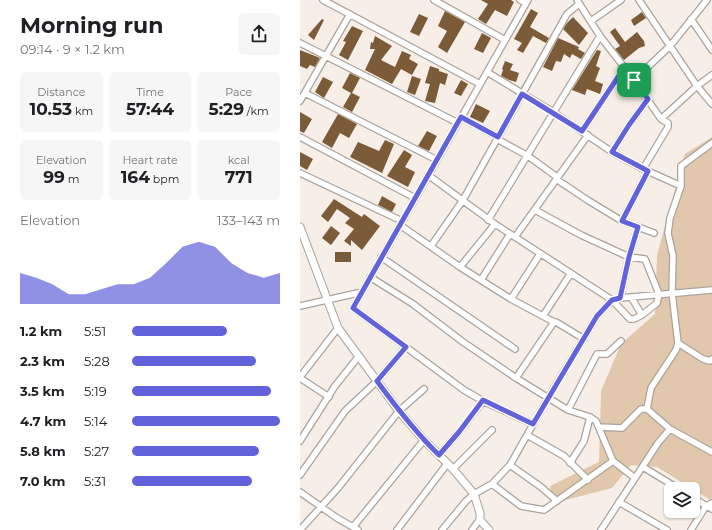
<!DOCTYPE html>
<meta charset="utf-8">
<style>
body{margin:0;font-family:Montserrat,sans-serif;background:#f6f6f6;color:#202124;height:100vh;display:flex;flex-direction:column;font-size:15px;white-space:nowrap}
*{box-sizing:border-box;margin:0}
p{font-size:13px;color:#757577}
.icon{flex:none;width:22px;height:22px;fill:none;stroke:currentColor;stroke-width:2;stroke-linecap:round;stroke-linejoin:round}
.map{position:relative;flex:1;overflow:hidden}
.drawer{display:flex;flex-direction:column;background:#fff;width:300px}
.drawer>*{flex:none}
.buttons{position:absolute;left:364px;top:482px;display:grid;gap:8px}
.buttons a{display:grid;place-items:center;width:36px;height:36px;border-radius:6px;background:#fff;box-shadow:0 1px 3px #0004;font-size:20px}
.pin{position:absolute;display:grid;place-items:center;width:34px;height:34px;color:#fff;margin:-17px;border-radius:8px;box-shadow:0 2px 6px #0006}
.round{display:grid;place-items:center;flex:none;width:42px;height:42px;border-radius:6px;background:#f6f6f6}
.summary{display:flex;align-items:center;justify-content:space-between;height:68px;padding:0 20px}
h1{font-size:22px;font-weight:700;line-height:30px}
.stats{display:grid;grid-template-columns:repeat(3,1fr);gap:6px;height:68px;padding:4px 20px}
.stats div{display:grid;align-content:center;border-radius:6px;background:#f6f6f6;text-align:center}
.stats b{font-size:17px;font-weight:700}
.stats small{font-size:11px;font-weight:400}
.stats p{font-size:11px}
.chart{height:112px;padding:8px 20px}
.chart p{display:flex;justify-content:space-between}
.chart svg{width:100%;height:72px;margin-top:4px;fill:#6263db;opacity:.7}
ul{padding:0 20px;list-style:none;font-size:13px}
li{display:grid;grid-template-columns:64px 48px 1fr;align-items:center;height:30px}
li i{height:10px;border-radius:5px;background:#6263db}
main{display:flex;flex:1;min-height:0}
.map>svg:first-child{display:block}
</style>
<main>
<section class="drawer">
<div class="summary"><div><h1>Morning run</h1><p>09:14 · 9 × 1.2 km</p></div><a class="round"><svg class="icon" aria-label="share" viewBox="0 0 24 24"><path d="M12 15V3M7 8l5-5 5 5M5 13v7h14v-7"/></svg></a></div>
<div class="stats">
<div><p>Distance</p><b>10.53<small> km</small></b></div>
<div><p>Time</p><b>57:44</b></div>
<div><p>Pace</p><b>5:29<small> /km</small></b></div>
</div>
<div class="stats">
<div><p>Elevation</p><b>99<small> m</small></b></div>
<div><p>Heart rate</p><b>164<small> bpm</small></b></div>
<div><p>kcal</p><b>771</b></div>
</div>
<div class="chart"><p><span>Elevation</span>133–143 m</p>
<svg viewBox="0 0 160 44" preserveAspectRatio="none"><path d="M0 44V25L10 28L20 32L30 38L40 38L50 35L60 32L70 32L80 28L90 19L100 9L110 6L120 9L130 19L140 25L150 28L160 25V44z"/></svg>
</div>
<ul>
<li><b>1.2 km</b>5:51<i style="width:64%"></i></li>
<li><b>2.3 km</b>5:28<i style="width:84%"></i></li>
<li><b>3.5 km</b>5:19<i style="width:94%"></i></li>
<li><b>4.7 km</b>5:14<i style="width:100%"></i></li>
<li><b>5.8 km</b>5:27<i style="width:86%"></i></li>
<li><b>7.0 km</b>5:31<i style="width:81%"></i></li>
</ul>
</section>
<div class="map">
<svg width="412" height="530" viewBox="0 0 412 530">
<rect width="100%" height="100%" fill="#f7efe7"/>
<path fill="#e1c7ac" d="M412 137V501L357 467 331 465 312 488 254 503 250 486 299 462 301 391 321 344 355 314 357 255 385 154Z"/>
<path fill="#7b5b38" d="M181 0H211L214 2 207 16 195 10 186 24 178 19 188 4Z
M231 9 238 13 230 27 249 38 246 43 233 36 223 53 217 50 222 43 214 39Z
M145 11 165 22 147 53 138 47 147 31 138 26Z
M342 12 346 18 334 26 331 20Z
M119 14 128 18 119 36 110 32Z
M273 17 288 33 279 45 263 29 267 23Z
M22 19 24 20 14 40 8 35Z
M52 26 63 31 48 60 39 55 46 42 43 41Z
M315 28 325 42 337 32 344 41 345 46 339 48 324 60 315 49 320 46 310 32Z
M182 33 191 38 183 53 174 49Z
M75 36 92 46 81 60 95 67 102 51 111 55 109 59 118 64 112 75 101 69 92 84 65 70 75 49H70L71 42 73 43Z
M258 38 279 47 278 49 285 53 281 59 272 54 270 58 264 54 261 62 256 61 252 71 243 67Z
M0 50 20 58 15 67 10 65 7 69 0 66Z
M297 50 301 51 296 66 300 68 295 81 303 84 300 94 287 89 285 95 272 90Z
M205 61 213 64 210 70 219 73 216 82 209 80 201 76 203 70 202 69Z
M130 66 139 69V71L148 74 145 85 140 83 135 103 125 101 130 84 125 83Z
M50 73 60 78 52 93 60 97 52 112 43 107 51 93 42 88Z
M112 76 121 79 115 95 107 92Z
M23 77 33 82 24 98 15 92Z
M161 80 168 84 161 96 154 93Z
M176 104 190 111 183 123 170 117Z
M0 112 12 119 4 133 0 131Z
M38 114 57 124 49 138 40 133 32 148 22 142Z
M127 131 137 136 129 151 118 146Z
M85 140 94 144 82 173 50 157 58 142 79 151Z
M104 150 112 155 105 167 115 172 108 187 87 176Z
M0 152 13 159 7 170 0 166Z
M82 196 96 204 92 212 78 205Z
M34 199 62 217 64 214 80 226 62 250 51 240V246L44 241 54 229 45 223 50 218 37 209 28 222 21 216Z
M31 226 40 233 31 245 22 238Z
M35 252H51V262H35Z"/>
<g fill="none" stroke-linecap="round" stroke-linejoin="round">
<defs>
<path id="minor" d="M23 0 180 84
M134 0 205 40
M220 0 226 3
M228 0 53 308 164 390 183 401 233 424
M277 0 300 36 334 80 361 119 368 123V127L343 169
M339 0 397 86 412 104
M391 19 412 50
M291 21 321 0
M0 43 158 123
M187 72 253 112 312 152 343 169 381 186
M334 80 370 46 407 0
M5 93 137 160
M0 101 50 14
M161 117 198 137
M361 119 397 86 412 75
M282 131 324 68
M0 137 115 198
M197 139 228 156 257 177
M312 152 329 125 348 99
M0 173 102 221
M128 175 195 224 312 300 330 319H334L342 315 357 303 359 294 345 259 329 257 281 235 235 210
M256 179 289 201 322 221 354 233
M188 220 300 36
M322 221 348 171
M100 225 160 267 211 299 254 322H256L284 339
M215 237 288 135
M131 246 163 200 267 14 279 4
M81 257 215 349
M160 267 195 224
M70 277 113 304 163 342 216 378 268 410 290 417 296 421 313 461 335 478
M181 280 210 234
M331 297 342 315
M320 298 329 257 338 227
M211 299 240 254
M0 306 62 292
M243 316 271 273
M378 343 403 359 410 361 412 359
M0 377 38 328
M0 378 29 397
M216 378 254 322
M347 409 351 388 376 350 378 343 372 293 373 256 368 233 370 218 381 186V166L412 143
M268 410 297 354H307L321 341
M299 427 322 428 341 409H347L370 429 412 452
M227 435 264 456 288 480
M0 441 35 386 59 356
M139 455 159 432 183 401
M270 463 284 441 290 417
M210 465 241 487 257 501
M343 467 379 489
M153 469 192 430
M0 475 45 411 77 381 106 347
M192 484 221 506 244 510 313 461
M0 492 37 518 58 530
M393 498 412 509
M319 502 367 530
M53 527 124 440
M0 530 38 488 99 411 124 389
M97 530 147 464
M142 530 166 501 174 494 192 484 210 465 248 398 297 316 312 300 320 298 412 290
M172 530 177 523 180 520
M301 530 358 443 370 429
M391 530 406 506 412 503"/>
<path id="tertiary" d="M0 227 38 328 99 411 124 440 153 469 174 494 180 513V520L189 530"/>
</defs>
<use href="#minor" stroke="#aba39b" stroke-width="8"/>
<use href="#tertiary" stroke="#aba39b" stroke-width="9"/>
<use href="#minor" stroke="#fff" stroke-width="5.5"/>
<use href="#tertiary" stroke="#fff" stroke-width="7"/>
</g>
<g fill="none" stroke-linecap="round" stroke-linejoin="round">
<defs>
<path id="route" d="M324 68 348 99 329 125 312 152 348 171 322 221 338 227 329 257 320 298 312 300 297 316 233 424 183 400 159 432 139 455C116 433 96 407 77 381L106 347 53 308 161 117 198 137 222 94 282 131Z"/>
</defs>
<use href="#route" stroke="#fff" stroke-width="8"/>
<use href="#route" stroke="#6263db" stroke-width="5"/>
</g>
</svg>
<div class="buttons">
<a><svg class="icon" aria-label="layers" viewBox="0 0 24 24"><path d="M12 4l9 5-9 5-9-5zM3 14l9 5 9-5"/></svg></a>
</div>
<div class="pin" style="left:334px;top:80px;background:#1e9e55"><svg class="icon" aria-label="arrive" viewBox="0 0 24 24"><path d="M6 21V4h12l-3 4 3 4H6"/></svg></div>
</div>
</main>
